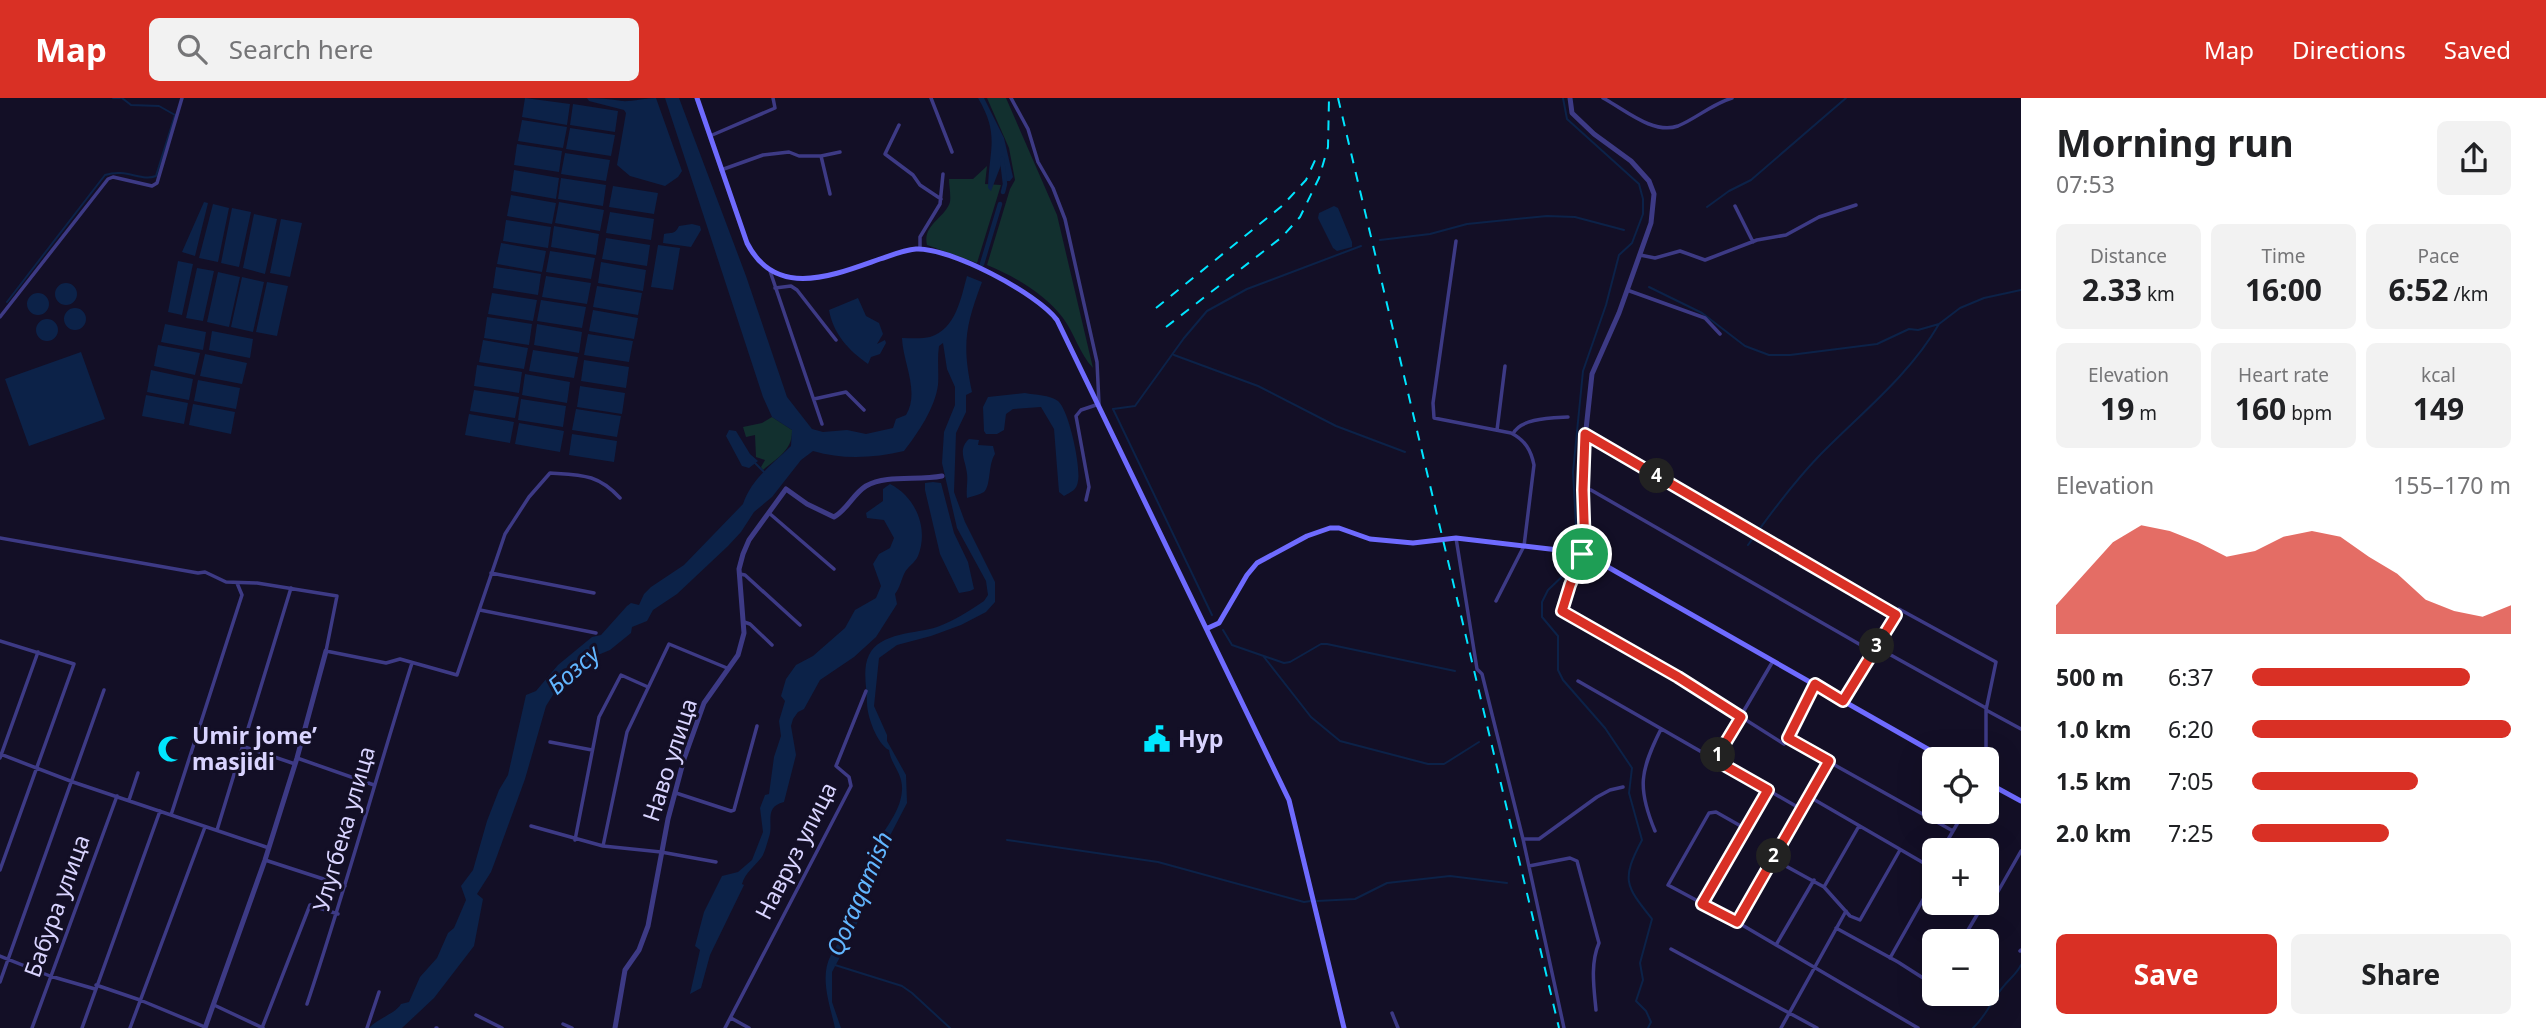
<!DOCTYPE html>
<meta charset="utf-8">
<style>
body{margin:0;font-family:"Noto Sans",sans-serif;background:#f2f2f2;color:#202124;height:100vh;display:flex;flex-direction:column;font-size:26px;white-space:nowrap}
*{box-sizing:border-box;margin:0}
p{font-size:23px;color:#757577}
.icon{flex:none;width:38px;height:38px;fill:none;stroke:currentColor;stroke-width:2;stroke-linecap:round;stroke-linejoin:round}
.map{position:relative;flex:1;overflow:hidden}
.details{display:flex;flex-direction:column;background:#fff;width:525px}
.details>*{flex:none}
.controls{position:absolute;left:1922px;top:649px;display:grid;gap:14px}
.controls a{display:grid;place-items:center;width:77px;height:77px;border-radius:10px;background:#fff;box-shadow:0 7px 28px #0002;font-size:35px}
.pin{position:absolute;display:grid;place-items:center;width:60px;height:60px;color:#fff;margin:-30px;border:4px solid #fff;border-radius:50%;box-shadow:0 2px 7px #0007}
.km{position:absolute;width:35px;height:35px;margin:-18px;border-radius:50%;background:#222;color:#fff;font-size:19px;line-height:35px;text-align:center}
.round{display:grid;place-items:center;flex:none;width:74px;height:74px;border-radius:10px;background:#f2f2f2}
.head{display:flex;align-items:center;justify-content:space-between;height:119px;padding:0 35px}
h1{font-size:38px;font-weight:700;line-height:52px}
.stats{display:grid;grid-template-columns:repeat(3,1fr);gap:10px;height:119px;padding:7px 35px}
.stats div{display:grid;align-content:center;border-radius:10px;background:#f2f2f2;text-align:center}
.stats b{font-size:30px;font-weight:700}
.stats small{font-size:19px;font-weight:400}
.stats p{font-size:19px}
.chart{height:196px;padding:14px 35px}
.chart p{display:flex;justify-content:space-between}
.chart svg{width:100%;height:126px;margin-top:7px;fill:#d93025;opacity:.7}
.button{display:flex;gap:14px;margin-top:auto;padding:14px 35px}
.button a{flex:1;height:80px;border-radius:10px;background:#d93025;color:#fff;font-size:28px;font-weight:700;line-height:80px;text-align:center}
.button a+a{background:#f2f2f2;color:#202124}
ul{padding:0 35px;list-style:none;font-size:23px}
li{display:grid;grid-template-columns:112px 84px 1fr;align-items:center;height:52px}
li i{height:18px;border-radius:9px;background:#d93025}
header{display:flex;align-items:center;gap:42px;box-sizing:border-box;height:98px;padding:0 35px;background:#d93025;color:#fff}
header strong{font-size:33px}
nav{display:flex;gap:38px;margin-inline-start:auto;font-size:24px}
.search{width:490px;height:63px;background:#f2f2f2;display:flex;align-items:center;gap:18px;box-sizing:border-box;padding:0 24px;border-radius:10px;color:#757577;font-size:26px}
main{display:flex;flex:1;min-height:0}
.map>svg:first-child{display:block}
</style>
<header>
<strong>Map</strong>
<div class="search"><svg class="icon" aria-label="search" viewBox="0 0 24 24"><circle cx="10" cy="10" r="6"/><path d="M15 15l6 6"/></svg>Search here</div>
<nav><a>Map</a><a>Directions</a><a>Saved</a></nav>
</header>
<main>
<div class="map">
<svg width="2021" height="930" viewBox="0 0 2021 930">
<rect width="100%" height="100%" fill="#130f26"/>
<path fill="#12302f" d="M987 0H1006L1057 117 1093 270C1079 255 1075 236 1063 220 1045 196 1014 178 987 167L1010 91 1015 82 1009 50Z
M987 68 985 86 1001 87 977 165 927 147C922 127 945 120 950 104 951 97 949 87 949 81H973Z
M772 319 792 332C793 352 777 360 763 372L761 369 765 362 756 359 755 337 746 339 743 329 762 325Z"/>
<path fill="#0c2248" d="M525 0 570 6 567 27 522 19Z
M587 0C599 0 610 1 622 3 629 4 647 0 656 0L682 73 678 79 665 88 630 78 617 67 626 15 624 12 589 3Z
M665 0H679L746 178 787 299 812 331 823 334 847 332 866 336 893 330 896 321 906 317C920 294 903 265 902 240 911 240 922 241 930 239 956 231 961 200 967 178L982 184C965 229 962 247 972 294L966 297V314L956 335 954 394 965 424 995 484V504L986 514 961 527 931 538 897 547 879 560 874 608 887 637V643L906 677 907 705 869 778 865 803 855 831 832 874V904L841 930H835C830 907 819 879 831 857 839 841 853 828 858 811 863 794 861 775 869 758 879 737 901 716 902 692 903 675 891 667 889 652 877 646 867 618 867 605 867 590 862 571 869 557 880 534 916 536 937 529 954 523 969 513 984 503L988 497 986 483 957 430 942 365 944 334 955 307V289L947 271 943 245 939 248C937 261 939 274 938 287 935 310 918 335 904 353 874 360 843 362 813 353L801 362 772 399 754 414 741 434 728 448 677 496 653 512 647 523 632 529 631 535 610 552 593 559 556 592 546 608 525 681 497 758 491 774 477 796 483 801 474 848 434 900 402 930H369C378 920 395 916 401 906L409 904 420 879 437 860 448 835 454 830 466 802 461 788 473 772 487 723 499 692 508 677 526 597 536 593 558 567 592 539 601 537 627 508 631 505 639 507 644 496 651 489 684 467 743 406C752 380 772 367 791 348L792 332 772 319 763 299Z
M978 0H984L1004 40 1013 79 1010 83H1005L1004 68 1001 67 991 93 988 90C989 51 1000 37 978 0Z
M573 6 618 13 615 34 570 27Z
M522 22 567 29 563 50 518 43Z
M570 30 615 37 611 58 566 51Z
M517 46 562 53 559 74 514 67Z
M565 55 610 62 606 83 561 76Z
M514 72 559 80 556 101 511 93Z
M561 80 606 87 603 108 558 101Z
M613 88 658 95 654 116 609 109Z
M511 97 556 105 552 126 507 118Z
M204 104 208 105 195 158 182 154Z
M559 104 604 112 600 133 555 125Z
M213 106 229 110 218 164 199 160Z
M1334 108 1338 110 1352 144V149L1337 153 1333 150 1318 120 1319 115Z
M232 110 251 114 239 169 221 165Z
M610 114 654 121 651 142 606 135Z
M254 116 277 121 265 176 243 170Z
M281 121 302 125 290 179 270 175Z
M506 122 551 129 548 150 503 143Z
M692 126 700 128 701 132 691 149 663 145 664 136C671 134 675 137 679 128Z
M554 128 599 136 596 157 551 149Z
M606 140 650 147 647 168 602 161Z
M501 145 546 153 542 174 497 166Z
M658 147 680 150 673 192 651 189Z
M550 153 595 160 591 181 546 174Z
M178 163 193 166 182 217 168 214Z
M601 164 646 172 643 193 598 185Z
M496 169 541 176 538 197 493 190Z
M197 170 214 173 203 223 186 220Z
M218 174 240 179 229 229 207 224Z
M546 178 591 185 587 206 542 199Z
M242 179 264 184 253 234 231 229Z
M267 184 288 188 277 238 256 234Z
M55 196a11 11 0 1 1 22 0a11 11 0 1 1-22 0Z
M597 188 642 195 638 217 593 209Z
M492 195 537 202 533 223 488 216Z
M27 206a11 11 0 1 1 22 0a11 11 0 1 1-22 0Z
M858 200 866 218 879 225 883 236 877 246 885 242 886 245 880 256 871 259 868 266C848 252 833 235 829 212Z
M541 202 586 209 582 230 537 223Z
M64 221a11 11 0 1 1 22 0a11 11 0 1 1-22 0Z
M593 212 638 220 634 241 589 233Z
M487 219 532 226 529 247 484 240Z
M36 232a11 11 0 1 1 22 0a11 11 0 1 1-22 0Z
M165 226 206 234 203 252 161 244Z
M537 226 582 234 579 255 534 247Z
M212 233 253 241 250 260 209 252Z
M588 236 633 243 629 264 584 257Z
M483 242 528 250 524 271 479 264Z
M158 247 200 255 195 277 154 268Z
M533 252 578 259 574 280 529 273Z
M81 254 105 321 29 348 5 281Z
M205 256 247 265 242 286 200 278Z
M584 262 629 269 626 290 581 283Z
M477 267 522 274 519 295 474 288Z
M151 272 193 281 189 302 147 294Z
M525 276 570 284 567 305 522 297Z
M198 282 240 290 236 311 194 303Z
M580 288 625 295 622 316 577 309Z
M474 292 519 299 515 320 470 313Z
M1025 295C1035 297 1050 297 1058 303 1069 312 1081 369 1078 383 1077 392 1071 394 1064 398L1059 394 1054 331 1041 309 1013 311 1006 316 1004 332 997 336H986L984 333 983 309 988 299Z
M146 297 188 305 184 326 142 318Z
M521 301 566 308 563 329 518 322Z
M193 306 235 314 231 336 189 327Z
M576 311 621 318 617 339 572 332Z
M469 316 514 324 510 345 465 337Z
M519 325 564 333 560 354 515 346Z
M729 332 736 333 750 356 758 363 749 370 742 368 726 338Z
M572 336 617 343 614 364 569 357Z
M969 341 979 342 978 347 993 348 995 356C988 366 991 388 984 394 979 397 972 398 967 400 966 391 968 384 967 376 966 363 957 352 969 341Z
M933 384 941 385 954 435 968 464 974 491 970 493 959 495 940 456 925 392V385Z
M890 386C916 399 929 431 918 458 915 465 907 469 904 476 901 483 900 489 895 496L897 506 876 539 854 559 820 582 804 611 798 614 793 621 791 628 796 657 784 704C763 709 774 726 769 739 767 745 765 755 761 760 754 769 745 775 742 786L744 787 710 857 701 890 690 896 700 852 695 848 704 814 722 778 738 774 752 762 763 734 760 710 765 697 769 696 774 659 781 638 779 623 785 603 781 598 786 581 796 567 813 558 845 530 855 512 876 500 881 488 873 466 879 456 890 450 894 440 884 422 867 420 866 415 883 403V391Z"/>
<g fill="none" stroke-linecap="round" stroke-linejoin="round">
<path stroke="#0c2248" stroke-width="2" d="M113 0H120
M1563 0 1567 21 1639 86 1643 101V116L1632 145 1619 157 1606 207 1583 273 1573 374 1577 445 1575 452
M1707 109 1729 93 1751 82 1846 0
M1380 142 1430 136 1467 126 1547 118 1575 119 1624 132
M1649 189 1702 215 1745 248 1769 257H1790L1877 246 1909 231 1918 232 1939 226 1960 210 1984 200 2021 192
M7 204 105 77C127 70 141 84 156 78L175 17 159 8 131 7 122 0
M1174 257 1258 288 1336 328 1405 354
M755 365 764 374
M1748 447C1770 416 1792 386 1819 358 1860 316 1909 278 1939 226
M1574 458 1569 472 1548 492 1542 504V519L1558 538V572L1563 582 1605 630 1632 670 1629 695 1642 742C1621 782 1625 787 1652 821L1640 865 1643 882 1636 903 1646 913 1651 924 1648 930
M1212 517 1113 311 1135 308 1184 240 1207 213 1247 191 1361 148
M1223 532 1232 547 1284 565 1290 564 1321 546H1327L1455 573
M1264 559 1311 619 1340 643 1428 666H1444L1479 644
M1007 742 1158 764 1304 804 1311 803
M1317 803 1355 801 1387 785 1450 778 1507 785
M835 867 902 888 912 895 950 930
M1973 930C1987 917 1991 903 2003 889 2009 881 2016 877 2021 867"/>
<path stroke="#0c2248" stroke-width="4.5" d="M1002 61 1005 86 1003 94
M982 166 1000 106"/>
<path stroke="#3d3a85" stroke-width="3.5" d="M931 0 952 54
M1011 0 1028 31 1038 64 1053 90 1065 121 1097 264 1099 306 1081 312 1076 318 1089 389 1086 402
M1603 0C1624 11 1653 37 1678 28 1697 20 1712 6 1732 0
M899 27 885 56 913 77 920 87 941 101
M710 38 775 10 773 0
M821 58 830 96
M721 72 763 57 789 54 799 58H821L840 54
M1735 108 1753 144
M1456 143 1433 305 1434 320 1511 335C1525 342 1531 352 1534 367L1524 448 1496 503
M920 151V139L940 106 943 76
M1640 157 1655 160 1680 153 1705 162 1757 142 1786 137 1819 119 1856 107
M770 173 822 326
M775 190 791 188 797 192 836 242
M1627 192 1705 220 1720 236
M0 219 108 81 113 79 152 88 157 85 182 0
M814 301 846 294 864 312
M1497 332 1505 268
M1513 336C1520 320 1552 320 1568 319
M1586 337 1896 517
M1583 392H1591L1873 554 1880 551 1986 610
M769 415 834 471
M0 440 198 475 205 474 226 484 257 485 337 498 326 553 386 565 400 561 457 577 505 436 529 399 550 375C582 377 598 376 620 400
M1456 440 1477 571 1482 576 1523 741 1564 930
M1581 457 1562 513 1678 579 1784 646 1815 587
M491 475 594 495
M740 476 745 477 800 527
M480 512 596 535
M744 524 750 526 772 547
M0 543 74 566 0 772
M1578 583 1801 711
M1843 602 1899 511 1996 564 1986 612V674
M1986 612 2021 631
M1788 641 1953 733
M550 644 592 652
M242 648 295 666
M0 656 73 684 269 750
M0 660 38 554
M297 660 374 687
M1715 662 1773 563
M676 695 731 713 734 712 757 628
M1808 698 1934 771
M129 702 138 675
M171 717 242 497 237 485
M531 728 603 748 661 754 716 764
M1746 731 1716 714 1709 715 1668 787 1737 824 1918 930
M217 732 291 490
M1655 733C1637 690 1640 673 1661 631
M1523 741H1539L1597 699 1610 692 1623 689
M575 742 599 619 621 577 648 589
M603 748 627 634 669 546 727 570
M1942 752 1964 714
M1773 761 1824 789 1850 818 1860 822 1900 752
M265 762 345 788
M1529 768 1570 760 1577 763 1599 845C1590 866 1594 890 1596 912
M1824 789 1859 728
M1986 801 1996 797 2021 753
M1702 806 1768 692
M1737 824 1829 663
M1836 830 1898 864 1934 887
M1961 844 1984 805
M1776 847 1814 782
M1671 851 1817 930
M2020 853 2021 852
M0 858 50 878 95 891
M1890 860 1934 782
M0 884 104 592
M96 887 140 902 205 929
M1951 896 1966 904
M307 906C345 793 376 679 412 565
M214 907 263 930
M1392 915 1398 930
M476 917 502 930
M731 920 749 930
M563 926 572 930
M32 930 117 698
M82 930 160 713
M130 930 205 729
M262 930 310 807 338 816
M367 930 379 894
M436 930H437
M725 930 851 688 849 679 836 668 866 593
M1781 930 1846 813"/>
<path stroke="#3d3a85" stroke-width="5" d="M1570 0 1572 15 1594 36 1631 63 1649 83 1654 96 1651 125 1619 215 1592 276 1583 359 1584 456
M205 930 265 762 297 660 326 553
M615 930 625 872 639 852 648 828 668 721 684 661 704 605 738 557 744 535 739 471 743 456 749 442 786 391 807 406 834 419C847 412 853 396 866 388 887 376 917 383 942 378"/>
<path stroke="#6f6bff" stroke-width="5" d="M697 0 747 145C776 202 834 177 880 161 892 157 904 152 916 151 949 149 1037 195 1057 222L1289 702 1344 930
M1208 530 1219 525 1247 477 1257 465 1307 438 1330 430H1339L1370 441 1413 445 1456 440 1567 453 1592 460 1947 662
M1986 684 2021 703"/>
<path stroke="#00e5ff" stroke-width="2" stroke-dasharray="10 9" stroke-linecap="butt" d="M1338 0 1559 930
M1156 210 1282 108 1306 82 1317 58
M1166 229 1282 139 1300 119 1319 80 1328 49 1329 0"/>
</g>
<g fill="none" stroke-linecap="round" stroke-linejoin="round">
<defs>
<path id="route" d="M1585 336 1896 517 1843 603 1815 586 1788 640 1829 663 1737 824 1702 806 1768 692 1715 662 1741 619 1678 579 1562 513 1570 487 1585 452 1583 392Z"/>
</defs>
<use href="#route" stroke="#fff" stroke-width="14"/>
<use href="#route" stroke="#d93025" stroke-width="9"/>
</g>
<defs>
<symbol id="civic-bare" viewBox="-9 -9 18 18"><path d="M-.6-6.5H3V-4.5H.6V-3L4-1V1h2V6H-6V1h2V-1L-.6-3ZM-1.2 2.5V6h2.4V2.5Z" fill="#00e5ff" stroke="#130f26" stroke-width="2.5" paint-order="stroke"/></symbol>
<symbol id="mosque-bare" viewBox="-9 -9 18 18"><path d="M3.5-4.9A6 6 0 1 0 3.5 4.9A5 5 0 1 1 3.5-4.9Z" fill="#00e5ff" stroke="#130f26" stroke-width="2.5" paint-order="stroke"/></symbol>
</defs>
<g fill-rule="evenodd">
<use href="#civic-bare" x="1138" y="622" width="38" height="38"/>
<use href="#mosque-bare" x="152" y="632" width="38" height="38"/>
</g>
<g text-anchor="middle" stroke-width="6" stroke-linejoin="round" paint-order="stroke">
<g font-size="23" font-weight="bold" fill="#d9d4ff" stroke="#130f26" text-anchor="start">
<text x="192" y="646">Umir jome’<tspan x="192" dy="26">masjidi</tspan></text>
<text x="1178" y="649">Нур</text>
</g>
<g font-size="23" fill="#d9d4ff" stroke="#130f26">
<text transform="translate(670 662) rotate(-72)" y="8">Наво улица</text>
<text transform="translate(344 731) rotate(-74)" y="8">Улугбека улица</text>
<text transform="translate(796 753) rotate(-63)" y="8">Навруз улица</text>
<text transform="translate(57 808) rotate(-70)" y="8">Бабура улица</text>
</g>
<g font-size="24" font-style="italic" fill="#62b6ff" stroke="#130f26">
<text transform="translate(574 572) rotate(-41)" y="8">Бозсу</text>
<text transform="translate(860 796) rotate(-67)" y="8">Qoraqamish</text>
</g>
</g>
</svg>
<div class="controls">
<a><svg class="icon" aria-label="locate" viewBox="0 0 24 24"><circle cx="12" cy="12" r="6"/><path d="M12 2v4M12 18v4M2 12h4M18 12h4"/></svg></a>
<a>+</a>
<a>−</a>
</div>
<div class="pin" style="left:1582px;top:456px;background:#1e9e55"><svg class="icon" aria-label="arrive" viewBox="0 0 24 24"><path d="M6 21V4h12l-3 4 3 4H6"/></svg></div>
<b class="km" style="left:1718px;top:657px">1</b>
<b class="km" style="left:1774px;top:758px">2</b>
<b class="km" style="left:1877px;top:548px">3</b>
<b class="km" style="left:1657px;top:378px">4</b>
</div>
<section class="details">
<div class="head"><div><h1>Morning run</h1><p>07:53</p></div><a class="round"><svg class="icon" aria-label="share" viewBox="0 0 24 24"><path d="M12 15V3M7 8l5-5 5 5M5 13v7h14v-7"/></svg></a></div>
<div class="stats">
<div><p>Distance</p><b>2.33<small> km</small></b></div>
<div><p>Time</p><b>16:00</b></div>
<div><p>Pace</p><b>6:52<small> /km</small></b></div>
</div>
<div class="stats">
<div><p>Elevation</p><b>19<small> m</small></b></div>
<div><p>Heart rate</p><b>160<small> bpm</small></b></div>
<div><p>kcal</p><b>149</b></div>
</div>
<div class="chart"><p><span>Elevation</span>155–170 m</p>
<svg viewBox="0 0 160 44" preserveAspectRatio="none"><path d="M0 44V34L10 23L20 12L30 6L40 8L50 12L60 17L70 15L80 10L90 8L100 10L110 17L120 23L130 32L140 36L150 38L160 34V44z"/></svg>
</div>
<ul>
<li><b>500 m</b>6:37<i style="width:84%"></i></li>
<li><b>1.0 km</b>6:20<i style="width:100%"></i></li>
<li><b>1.5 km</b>7:05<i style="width:64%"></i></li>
<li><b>2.0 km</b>7:25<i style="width:53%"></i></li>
</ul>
<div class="button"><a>Save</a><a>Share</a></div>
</section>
</main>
